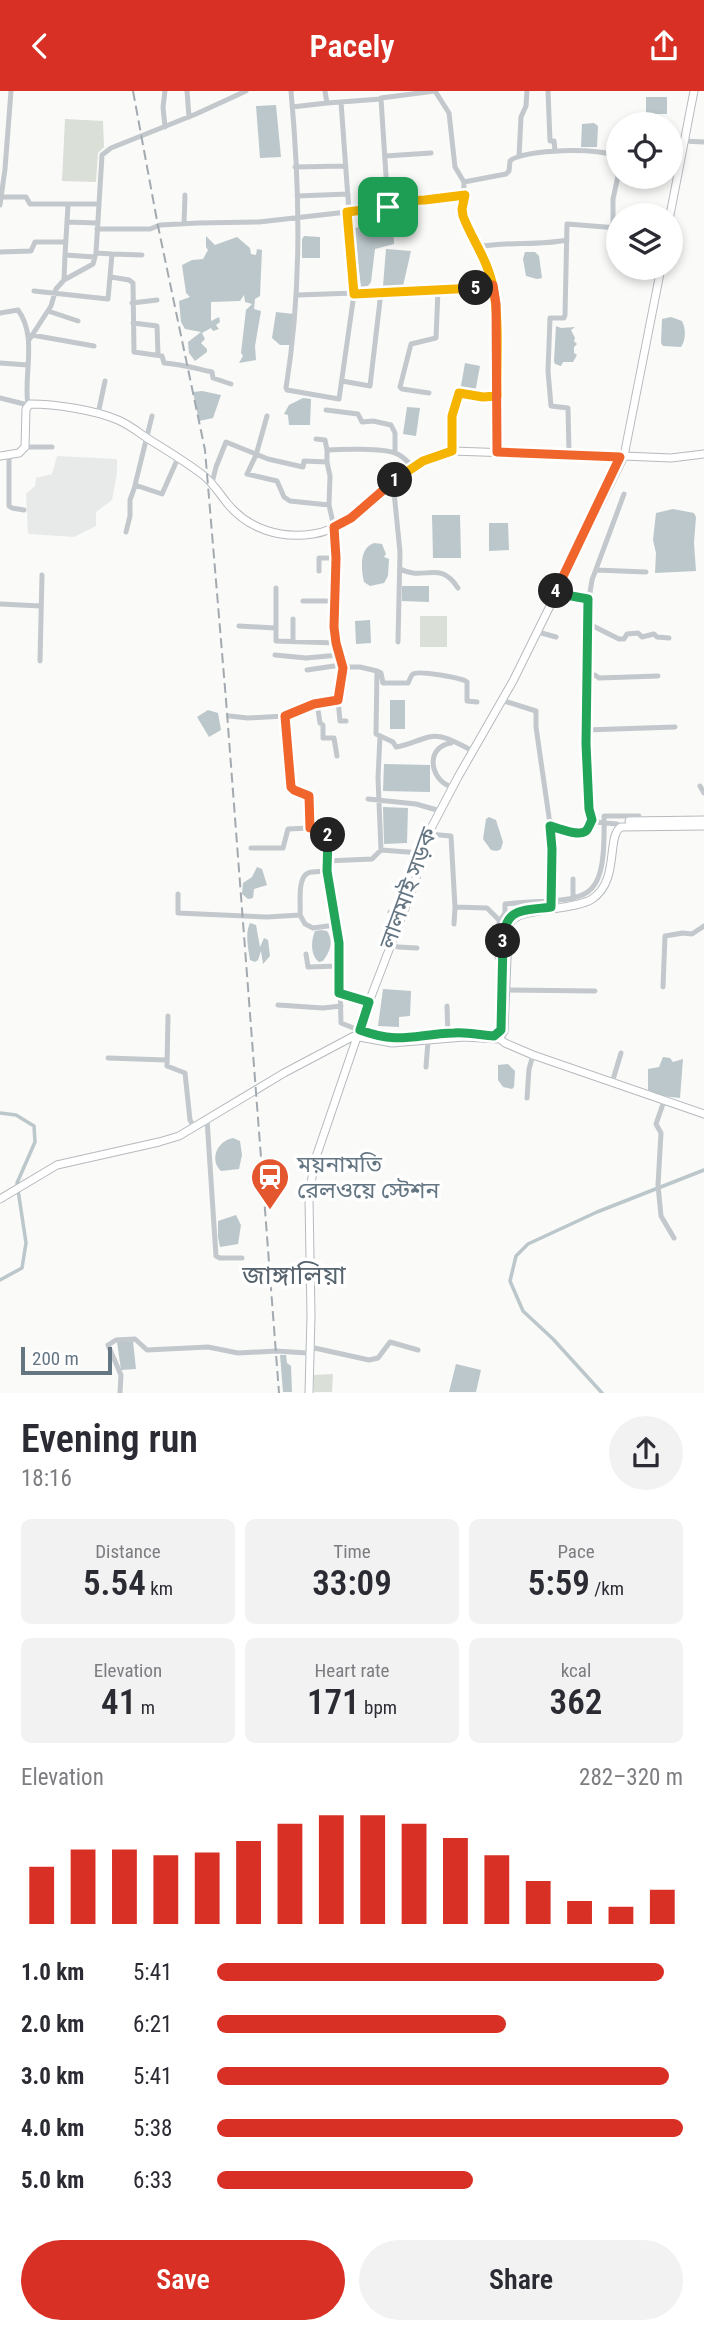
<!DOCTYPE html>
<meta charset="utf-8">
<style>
body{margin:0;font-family:"Roboto Condensed","Noto Sans Bengali",sans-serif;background:#f2f2f3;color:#2b2b33;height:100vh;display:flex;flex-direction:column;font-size:26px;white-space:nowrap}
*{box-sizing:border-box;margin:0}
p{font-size:23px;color:#7c7c81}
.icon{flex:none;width:38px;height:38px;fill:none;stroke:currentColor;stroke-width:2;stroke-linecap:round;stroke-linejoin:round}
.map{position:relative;height:1302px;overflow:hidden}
.drawer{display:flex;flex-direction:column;background:#fff;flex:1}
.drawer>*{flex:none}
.fabs{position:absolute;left:606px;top:21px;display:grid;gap:14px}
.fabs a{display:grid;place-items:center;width:77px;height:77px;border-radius:50%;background:#fff;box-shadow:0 4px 10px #0003;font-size:35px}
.scale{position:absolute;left:21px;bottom:18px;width:91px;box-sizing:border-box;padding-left:7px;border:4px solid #657683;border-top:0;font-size:19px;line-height:24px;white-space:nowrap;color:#657683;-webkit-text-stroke:5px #fff;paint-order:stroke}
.pin{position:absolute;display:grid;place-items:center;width:60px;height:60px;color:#fff;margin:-30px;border-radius:14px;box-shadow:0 4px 10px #0006}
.km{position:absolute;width:35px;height:35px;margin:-18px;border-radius:50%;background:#222;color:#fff;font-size:19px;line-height:35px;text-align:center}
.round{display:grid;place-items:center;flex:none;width:74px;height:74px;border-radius:37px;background:#f2f2f3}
.summary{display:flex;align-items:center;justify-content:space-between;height:119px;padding:0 21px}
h1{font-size:38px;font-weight:600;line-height:52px}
.metrics{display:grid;grid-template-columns:repeat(3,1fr);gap:10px;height:119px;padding:7px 21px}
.metrics div{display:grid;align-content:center;border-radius:10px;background:#f2f2f3;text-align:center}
.metrics b{font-size:35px;font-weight:600}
.metrics small{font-size:19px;font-weight:400}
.metrics p{font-size:19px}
.chart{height:196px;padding:14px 21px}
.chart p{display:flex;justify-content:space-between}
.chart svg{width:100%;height:126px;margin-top:7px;stroke:#d93025;stroke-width:6}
.primary-button{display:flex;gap:14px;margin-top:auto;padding:14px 21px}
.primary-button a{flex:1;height:80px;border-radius:42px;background:#d93025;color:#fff;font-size:28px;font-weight:600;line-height:80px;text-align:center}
.primary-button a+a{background:#f2f2f3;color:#2b2b33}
ul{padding:0 21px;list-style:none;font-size:23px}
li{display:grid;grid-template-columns:112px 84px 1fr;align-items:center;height:52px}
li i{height:18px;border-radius:9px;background:#d93025}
header{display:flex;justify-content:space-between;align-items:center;height:91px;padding:0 21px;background:#d93025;color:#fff;font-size:32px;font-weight:600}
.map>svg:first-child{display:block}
</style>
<header><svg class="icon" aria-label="back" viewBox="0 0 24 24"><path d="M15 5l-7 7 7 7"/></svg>Pacely<svg class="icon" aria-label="share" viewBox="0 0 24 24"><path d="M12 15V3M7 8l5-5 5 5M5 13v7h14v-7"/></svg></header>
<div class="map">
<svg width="704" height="1302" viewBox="0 0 704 1302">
<rect width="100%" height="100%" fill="#fafaf8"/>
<path fill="#e8e9e9" d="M57 365 117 368V382L112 409 96 421V435L74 446 28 443 26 403 35 395 36 387 52 383Z"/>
<path fill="#dadfd7" d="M65 28 103 30 104 56 98 62 96 91 62 90Z
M420 525H447V556H420Z
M333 1283 332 1301H314V1284Z"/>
<path fill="#bbc7cb" d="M646 6H667V23H646Z
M276 14 281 66 260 67 256 15Z
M582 33 594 32 598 35 597 56H581Z
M380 134 393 135 394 153 375 158 371 191 368 195 361 196 355 148 352 137Z
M206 145 215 154 237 146 250 157 251 163 256 164 257 158 262 159 260 205 255 208 254 218 261 220 255 255 256 269 239 272 243 265 241 262 246 219 252 213 245 211 244 204 240 210 211 211V230L219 226 220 231 216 234 219 238 213 240 211 237 202 242 205 248 201 252 207 258V261L195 270 189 262 188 251 201 241 185 238 181 231 179 210 190 206 186 202 182 174 192 169 203 168 208 159 206 156Z
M304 145 320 146V167H302V148Z
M386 158 411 160 403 195H383Z
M525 161H535L539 165 542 187 537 188 526 185 523 168Z
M276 221 294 223 290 254H280L272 247Z
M671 226 682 230C686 238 686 249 681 256L663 255 661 252 662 228Z
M556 235 561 237 575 236 571 239 575 247 574 250 577 253 574 256V262L577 264 573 271H563L561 275 555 273 554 270Z
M465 272 480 275 475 302 460 300Z
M202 300 221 304 213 327 199 330 193 301Z
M303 307 311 308 310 334H289L288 324 284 323 289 314Z
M407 316 420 317 416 345 403 343Z
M673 418 694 422 696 426 694 452 696 480 655 482 656 462 653 449 656 422Z
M432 424H460L461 467H433Z
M489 432H508L509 459 489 460Z
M374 452 382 453 386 463 384 466 389 468 388 485 384 492 370 495 364 491C361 478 359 457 374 452Z
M402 495H429V511L402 510Z
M370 529 371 552 356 553 355 530Z
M390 609H405V638H390Z
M208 619 218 622 221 639 209 646 197 626Z
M384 673 430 674V701L383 700Z
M383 716 408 717 407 752 384 753Z
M489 726 496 729 503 751 501 758 497 760 491 759 483 748 486 728Z
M257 776 262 778 267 794 254 798 253 807 248 808 242 803 243 792 252 786Z
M250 832 256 834 260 856 264 847 268 849 270 865 263 873 261 860 258 869 255 871 250 869C248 857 245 842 250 832Z
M321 839 327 840C334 850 330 861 323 870L319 871C310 864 311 849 315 840Z
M383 898 411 900 410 925 399 926V936L378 935Z
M663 966 670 967 673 971 683 968 680 1007 662 1005 648 999V978L659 976Z
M508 973 515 980 514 996 512 998 503 996 498 989V974Z
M233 1047 240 1050 242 1064 239 1078 221 1080C209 1069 217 1050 233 1047Z
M236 1124 241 1134 238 1153 220 1156 218 1146V1130Z
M133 1250 136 1278 121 1279 117 1251Z
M280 1264H286L287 1272 291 1275 292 1301H283Z
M456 1273 481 1279 476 1301H449Z"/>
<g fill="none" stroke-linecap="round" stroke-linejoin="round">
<path stroke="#bbc7cb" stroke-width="3.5" d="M0 1022 16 1024 34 1035 35 1051 17 1092 26 1152 22 1177 0 1189
M602 1302 553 1248 523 1220 510 1190 516 1165 528 1153 597 1121 704 1079"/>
<defs>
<path id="major" d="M670 124 694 0
M0 365 19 362 25 356 26 318 30 313C55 313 95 319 118 329 130 334 139 342 150 349 168 360 186 371 203 384 213 392 219 402 227 412 248 438 280 448 313 443 347 438 370 409 396 388 413 374 432 366 452 360L620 366
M624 365 671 367 704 363
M629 730 704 729
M496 945 505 952 533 964 704 1023
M0 1108 57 1074 159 1051 179 1045 284 982 354 945 392 952 464 946 499 948 504 940 508 843C508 840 508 834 510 832 519 816 574 820 592 808 620 790 606 745 621 736L704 735
M309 1302 311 1224 309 1108 314 1072 369 911 415 791 423 756 428 743 458 686 513 590 624 365 661 177"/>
</defs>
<use href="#major" stroke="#b5babe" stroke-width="9"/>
<path stroke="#c3c8cc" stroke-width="5" d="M165 0 163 16 165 36
M187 0 189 26
M291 0C300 99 302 198 286 297L287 299 339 308 354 203 347 121 388 115 381 8 327 12 325 0
M435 0 449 22 455 76 464 91 463 125 487 175 493 194 496 213 497 361
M548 0 550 50H554L555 60
M381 7 435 0
M341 11 349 121
M292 16 327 12
M683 50 704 51
M670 54H682
M385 65 431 62
M519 65 521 26 526 15 527 0
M295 76 346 75
M464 91 506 83 509 80 510 70C522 58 604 56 618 66
M297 105 348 103
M1 106H26L30 113H99
M387 110 425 109 465 104
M0 114 5 78 11 0
M68 114 67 131 98 132
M67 131 65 164 95 166
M184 133 185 104
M613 137V108L618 85
M97 138H150L160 134 198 132 259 131 347 121
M479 156C508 150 538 155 567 149
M0 161 31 160 35 151H65
M112 163 142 164
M111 186 129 189 133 192 134 261 162 265 164 272C182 273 194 277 212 281L213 287 231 293
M64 189 65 164
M34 200 108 208 112 163 96 162
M298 204 438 199 493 194
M132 212 157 209
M48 220 78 230
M0 222 18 219C38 246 23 284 28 314L0 307
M133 232 157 235 158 263
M32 244 94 255
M29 249 51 215 56 198 64 189 93 173 96 162 102 64 111 57 196 23 246 0
M0 272 28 274
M342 290 370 295 381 201
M429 302 402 298 400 296 411 253 436 247 438 199
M326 319 358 323 362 331 373 330 391 334 395 342V361
M98 323 105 290
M152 325 135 394 162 403 178 367
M267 325 256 364 247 383 277 390 284 406 290 410 329 414
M316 348 325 349 327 359
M25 356H52
M452 360V325L458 303 483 306 497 305
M569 361 568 317 551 315 548 280 550 227H564L565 224 567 133 618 137
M9 364V415L12 417 24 419
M327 371V359C342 358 382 357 395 362 402 364 408 371 413 376
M393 391 400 461 398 551
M212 392 216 376 226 351 268 368 303 376 304 370 327 371 330 385 329 414 334 436 336 467 334 536 336 552 342 576H360L377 580 376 643 393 651 396 656C409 654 417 649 429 646 443 642 460 654 473 660
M126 441 130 425V409L135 395
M400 478C425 491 439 468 458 497
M596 479 646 481
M319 480V467H336
M276 497V550L336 552
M555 502 588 508
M303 510H336
M0 513 41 515
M587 532 619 548H624L627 543 638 542 642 546 654 543 657 546 669 547
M239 535 275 537
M538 541 556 546
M293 551V528
M275 564 306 567 339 564
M40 570 42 484
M307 579 341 574
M377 580 381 582 383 592H408C410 589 410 585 413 583 418 579 463 587 467 591V610L477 611
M586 585 595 584 599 587 658 585
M338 609 340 630H346
M501 609 536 620V636L552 747 550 813
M317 612 320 632 323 634V647H334L337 665
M229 625 248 627 285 625 314 613 338 609 343 577
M285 625 291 696 294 699 309 705 310 737 325 739 328 742 327 770
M586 639 675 636
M380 645 378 687 381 759
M449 695C429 686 426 656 451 652
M700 695 704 702
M368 708 416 713 437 719
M617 733 595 731 590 725 589 717 587 520 592 489 624 403
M550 735 566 740 585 741 592 729
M428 743 451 745 455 816 454 833
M251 757H283L288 738 310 737
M327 780 335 834
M573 788V808
M178 803V822L267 826 300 824C301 813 297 787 308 782 313 780 322 781 327 780V770L372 768 381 759 421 762
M455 816 487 817 499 829 510 832
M390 821 403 825
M300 824 305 833 313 837 335 834 339 852 341 932 356 938
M389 853 398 856 417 857
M306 863 308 876 339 875
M502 869 497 867 499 831 505 822V813C586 805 606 822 604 725H639L640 730
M663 896 665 845 683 842 692 843 704 835
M505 899 595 900
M339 902 369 911
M278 914 323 917 341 915
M447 915 448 946
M168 925 167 975 185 982 190 1029 194 1036
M108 967 166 969
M426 976 428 950
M612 992 621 962
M527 1007 529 978 533 964
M664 1010 656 1033 661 1042 658 1094 661 1125 674 1147
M207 1028 216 1165 220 1167H242
M310 1256 369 1269 378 1267 390 1251 418 1259
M120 1302 121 1284 108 1254 116 1249 135 1248 147 1259 208 1256 238 1262 276 1260 307 1262"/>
<use href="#major" stroke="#fff" stroke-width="7"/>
<path stroke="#a2aab0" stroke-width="2" stroke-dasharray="10 5" stroke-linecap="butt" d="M133 0 158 135 205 359 226 609 279 1302"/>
</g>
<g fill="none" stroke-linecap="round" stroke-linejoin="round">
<defs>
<path id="split-1" d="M388 116 387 110 425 109 465 104 462 118 463 125C472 149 488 169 493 196 500 231 496 270 497 305L483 306 459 302 452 325V360L423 370 395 389"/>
<path id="split-2" d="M328 744 324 739 310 737 309 705 294 699 291 696 285 625 314 613 338 609 343 577 336 552 334 536 336 467 334 436 351 427 395 389"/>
<path id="split-3" d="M328 744 327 780 339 852V902L369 911 360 939C400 954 415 943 454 942 467 941 480 944 494 945L501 939 503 850"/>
<path id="split-4" d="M503 850C505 816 522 820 551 816L552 758 550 735C559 737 578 746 586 740 589 737 590 732 592 729L589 718 586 653 588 508 555 502 556 500"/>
<path id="split-5" d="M476 197 493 194 496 213 497 361 620 366 556 500"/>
<path id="split-6" d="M388 116 347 121 354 203 476 197"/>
</defs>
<use href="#split-1" stroke="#fff" stroke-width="14"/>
<use href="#split-2" stroke="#fff" stroke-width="14"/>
<use href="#split-3" stroke="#fff" stroke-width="14"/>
<use href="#split-4" stroke="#fff" stroke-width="14"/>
<use href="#split-5" stroke="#fff" stroke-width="14"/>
<use href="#split-6" stroke="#fff" stroke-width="14"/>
<use href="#split-1" stroke="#f5b400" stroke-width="9"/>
<use href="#split-2" stroke="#f0652b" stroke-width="9"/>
<use href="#split-3" stroke="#22a559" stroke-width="9"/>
<use href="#split-4" stroke="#22a559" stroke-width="9"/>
<use href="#split-5" stroke="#f0652b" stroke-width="9"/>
<use href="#split-6" stroke="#f5b400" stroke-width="9"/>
</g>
<defs>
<symbol id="station-pin" viewBox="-11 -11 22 30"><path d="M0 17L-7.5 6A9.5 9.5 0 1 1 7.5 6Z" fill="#e4572e" stroke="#fff"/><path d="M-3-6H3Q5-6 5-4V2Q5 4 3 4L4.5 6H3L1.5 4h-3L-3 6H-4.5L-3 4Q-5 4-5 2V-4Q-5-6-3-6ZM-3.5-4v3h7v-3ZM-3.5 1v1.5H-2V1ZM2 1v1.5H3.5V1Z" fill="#fff"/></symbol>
</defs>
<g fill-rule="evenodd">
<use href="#station-pin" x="248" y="1064" width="44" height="60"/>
</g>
<g text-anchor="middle" stroke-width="7" stroke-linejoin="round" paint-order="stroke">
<g font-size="23" fill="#657683" stroke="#fff">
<text transform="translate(408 797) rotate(-70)" y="8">লালমাই সড়ক</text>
</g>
<g font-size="23" fill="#657683" stroke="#fff" text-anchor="start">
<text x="297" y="1081">ময়নামতি<tspan x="297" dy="26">রেলওয়ে স্টেশন</tspan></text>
</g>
<g font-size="26" fill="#57646e" stroke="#fff">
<text x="294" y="1193">জাঙ্গালিয়া</text>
</g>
</g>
</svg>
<div class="fabs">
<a><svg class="icon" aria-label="locate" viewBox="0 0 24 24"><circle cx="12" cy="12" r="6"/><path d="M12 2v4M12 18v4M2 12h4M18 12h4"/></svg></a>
<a><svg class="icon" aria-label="layers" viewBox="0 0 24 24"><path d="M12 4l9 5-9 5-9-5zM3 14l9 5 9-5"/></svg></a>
</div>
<div class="scale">200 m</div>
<div class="pin" style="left:388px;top:116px;background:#1e9e55"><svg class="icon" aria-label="arrive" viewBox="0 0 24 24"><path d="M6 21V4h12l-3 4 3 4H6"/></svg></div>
<b class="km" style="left:395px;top:389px">1</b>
<b class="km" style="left:328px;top:744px">2</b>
<b class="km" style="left:503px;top:850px">3</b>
<b class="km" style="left:556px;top:500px">4</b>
<b class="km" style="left:476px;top:197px">5</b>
</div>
<section class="drawer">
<div class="summary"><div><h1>Evening run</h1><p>18:16</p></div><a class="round"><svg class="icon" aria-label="share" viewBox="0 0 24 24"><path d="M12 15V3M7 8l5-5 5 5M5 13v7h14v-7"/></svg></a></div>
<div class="metrics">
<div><p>Distance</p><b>5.54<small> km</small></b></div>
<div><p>Time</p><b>33:09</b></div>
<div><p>Pace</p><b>5:59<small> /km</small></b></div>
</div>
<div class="metrics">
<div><p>Elevation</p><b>41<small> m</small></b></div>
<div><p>Heart rate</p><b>171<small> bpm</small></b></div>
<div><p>kcal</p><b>362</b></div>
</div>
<div class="chart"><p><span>Elevation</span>282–320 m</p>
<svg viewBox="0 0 160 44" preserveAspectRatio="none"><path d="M5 44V24M15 44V18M25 44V18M35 44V20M45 44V19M55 44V15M65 44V9M75 44V6M85 44V6M95 44V9M105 44V14M115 44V20M125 44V29M135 44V36M145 44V38M155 44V32"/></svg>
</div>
<ul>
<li><b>1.0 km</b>5:41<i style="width:96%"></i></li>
<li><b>2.0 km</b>6:21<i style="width:62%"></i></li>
<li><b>3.0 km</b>5:41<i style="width:97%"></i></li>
<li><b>4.0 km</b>5:38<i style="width:100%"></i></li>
<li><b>5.0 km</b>6:33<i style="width:55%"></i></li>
</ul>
<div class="primary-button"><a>Save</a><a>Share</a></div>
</section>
